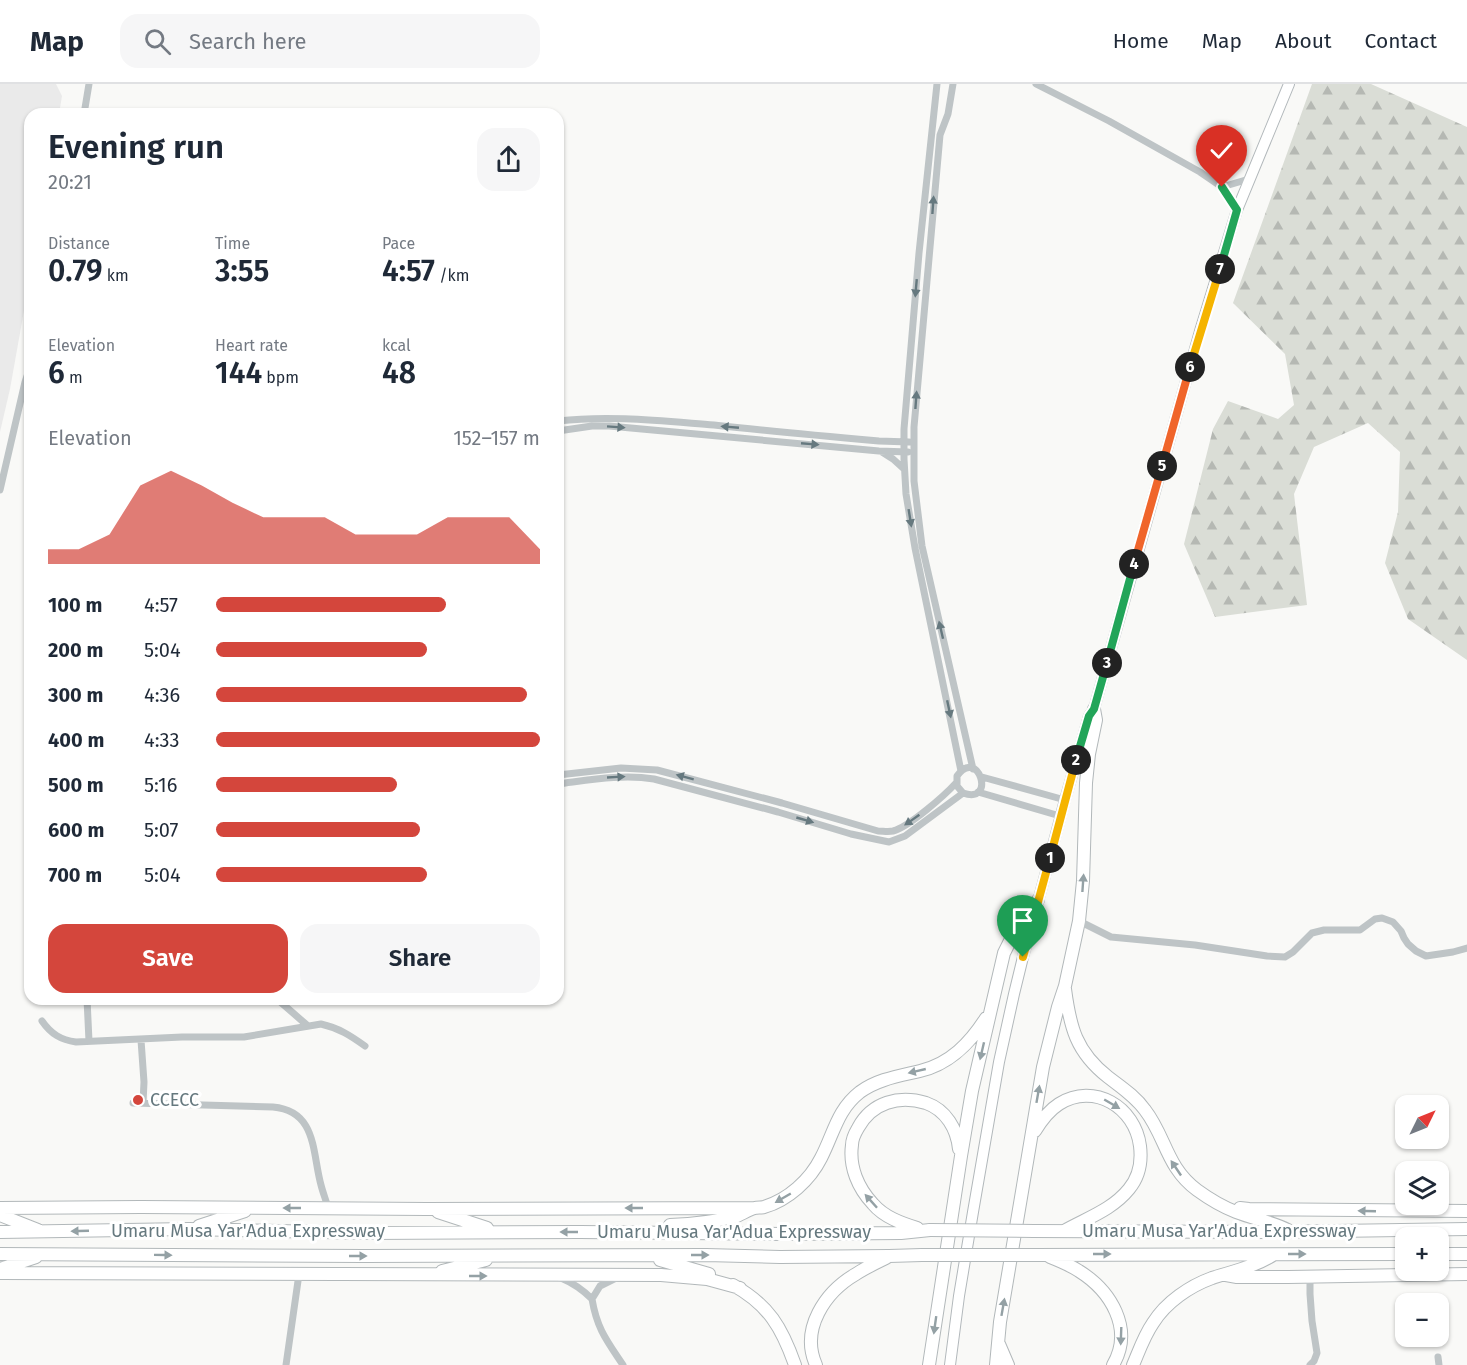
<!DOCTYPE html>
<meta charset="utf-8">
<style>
body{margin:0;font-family:"Fira Sans",sans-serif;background:#f6f6f7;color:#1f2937;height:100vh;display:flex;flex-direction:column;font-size:22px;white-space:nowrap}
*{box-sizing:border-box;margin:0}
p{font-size:20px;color:#747a83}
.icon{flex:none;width:33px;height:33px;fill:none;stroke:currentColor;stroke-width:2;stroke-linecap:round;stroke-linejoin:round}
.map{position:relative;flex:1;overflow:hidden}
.side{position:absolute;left:24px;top:24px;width:540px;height:897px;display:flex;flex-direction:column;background:#fff;border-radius:18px;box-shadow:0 2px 4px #0004}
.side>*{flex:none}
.needle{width:39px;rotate:47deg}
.buttons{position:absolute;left:1395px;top:1011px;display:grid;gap:12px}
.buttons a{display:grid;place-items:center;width:54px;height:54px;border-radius:12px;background:#fff;box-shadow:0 2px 4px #0004;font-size:30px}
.pin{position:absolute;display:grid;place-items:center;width:51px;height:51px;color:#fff;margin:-62px -26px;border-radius:50% 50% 50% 0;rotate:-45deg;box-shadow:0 0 6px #0007}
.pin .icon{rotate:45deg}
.km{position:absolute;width:30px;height:30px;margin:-15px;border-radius:50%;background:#222;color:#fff;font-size:16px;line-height:30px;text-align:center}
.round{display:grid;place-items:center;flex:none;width:63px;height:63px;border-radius:18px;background:#f6f6f7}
.overview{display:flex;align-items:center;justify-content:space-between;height:102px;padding:0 24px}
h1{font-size:33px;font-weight:600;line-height:45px}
.metrics{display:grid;grid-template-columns:repeat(3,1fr);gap:9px;height:102px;padding:6px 24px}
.metrics div{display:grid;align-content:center}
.metrics b{font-size:30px;font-weight:600}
.metrics small{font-size:16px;font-weight:400}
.metrics p{font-size:16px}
.chart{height:168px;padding:12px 24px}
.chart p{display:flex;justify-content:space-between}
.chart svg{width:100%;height:108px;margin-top:6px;fill:#d4463c;opacity:.7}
.primary-button{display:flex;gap:12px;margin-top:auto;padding:12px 24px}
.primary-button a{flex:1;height:69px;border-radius:18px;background:#d4463c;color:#fff;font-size:24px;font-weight:600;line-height:69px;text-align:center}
.primary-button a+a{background:#f6f6f7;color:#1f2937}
ul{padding:0 24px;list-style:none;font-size:20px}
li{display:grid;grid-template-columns:96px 72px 1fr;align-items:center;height:45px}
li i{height:15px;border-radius:8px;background:#d4463c}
header{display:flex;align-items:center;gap:36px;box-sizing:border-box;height:84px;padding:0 30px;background:#fff;border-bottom:2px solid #e0e1e3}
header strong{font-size:28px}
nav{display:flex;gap:33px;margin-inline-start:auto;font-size:21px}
.search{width:420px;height:54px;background:#f6f6f7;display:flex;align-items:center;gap:15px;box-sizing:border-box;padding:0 21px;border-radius:18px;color:#747a83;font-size:22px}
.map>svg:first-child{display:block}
</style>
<header>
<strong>Map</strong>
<div class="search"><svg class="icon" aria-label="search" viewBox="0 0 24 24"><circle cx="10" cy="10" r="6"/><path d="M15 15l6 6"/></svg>Search here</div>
<nav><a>Home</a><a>Map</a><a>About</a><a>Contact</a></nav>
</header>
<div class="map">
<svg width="1467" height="1281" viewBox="0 0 1467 1281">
<defs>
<pattern id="forest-firs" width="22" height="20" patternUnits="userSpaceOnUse" patternTransform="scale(1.5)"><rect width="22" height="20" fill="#daddd6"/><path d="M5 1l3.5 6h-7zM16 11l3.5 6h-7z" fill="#b5b8b3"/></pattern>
</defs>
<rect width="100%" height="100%" fill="#f9f9f7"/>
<path fill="#eaeaea" d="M0 0H56L62 12 59 30H30V193L10 305 0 348Z"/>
<path fill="url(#forest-firs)" d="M1312 0H1371L1467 43V576L1408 535 1385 479 1398 428 1400 368 1368 339 1314 363 1294 410 1307 521 1215 533 1184 460 1213 345 1228 317 1278 335 1294 321 1285 270 1233 219Z"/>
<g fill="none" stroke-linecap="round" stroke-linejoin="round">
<defs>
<path id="primary" d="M950 1281 959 1212 973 1128 999 978 1014 910 1023 873 1046 788 1065 716 1089 632 1094 625 1200 247 1237 126 1289 0"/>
<path id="highway" d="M1065 905C1070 943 1076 968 1108 993 1121 1003 1135 1012 1145 1026 1166 1053 1166 1083 1197 1106 1208 1114 1223 1123 1236 1128 1254 1135 1272 1138 1288 1146
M1035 1047C1041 1037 1048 1027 1059 1020 1094 998 1135 1023 1140 1062 1142 1078 1139 1093 1129 1105 1112 1126 1087 1134 1064 1147
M0 1124 141 1123 427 1125 755 1124
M1240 1124 1249 1125 1467 1127
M438 1128 487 1144
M0 1131 38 1146
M670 1141C691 1140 713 1138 734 1133 741 1131 747 1126 755 1124 758 1123 761 1124 764 1123 788 1116 810 1096 821 1074 834 1049 837 1026 860 1008 878 995 899 992 920 987 950 980 970 959 986 934
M199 1142 245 1127
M917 1144C901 1139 884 1133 873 1120 858 1104 849 1083 852 1061 852 1055 855 1049 858 1044 872 1018 899 1011 926 1019 946 1026 957 1045 959 1065
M1034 1147 1269 1148 1467 1145
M0 1148 189 1145 368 1149 580 1148 783 1150 901 1149 930 1146
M0 1170 364 1172 706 1171 780 1173 889 1172 922 1171
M1438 1170H1467
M1036 1171 1406 1170
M1050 1173C1060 1177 1070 1181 1079 1187 1111 1207 1134 1245 1113 1281
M660 1176 709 1190
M0 1185 36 1173
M442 1187 486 1176
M0 1189 661 1191 707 1195 740 1204
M1226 1191 1237 1193H1288L1467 1190
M733 1201C769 1221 782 1244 795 1281
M999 1260 1008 1281
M816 1281C800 1245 825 1208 856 1190 865 1184 876 1179 886 1174
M929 1281 961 1072 972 1007 991 925 1004 869 1011 855 1038 816
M996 1281 1000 1238 1043 983 1058 923 1065 902 1079 837 1083 797 1086 699 1089 670 1096 636 1094 625
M1133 1281C1139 1267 1144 1252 1153 1239 1166 1218 1190 1202 1212 1194 1234 1187 1254 1183 1273 1171"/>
</defs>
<use href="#primary" stroke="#b2b8bb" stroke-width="12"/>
<use href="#highway" stroke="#b2b8ba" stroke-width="14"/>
<path stroke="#bec4c6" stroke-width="7" d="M937 0 919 169 904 345V375L906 410 915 464 961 687
M953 0 948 30 940 51 914 343V397L922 462 973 685
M1036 0 1109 37 1200 88 1222 103 1237 126
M84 30 89 0
M1222 103 1249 95
M558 337C610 331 662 337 714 341 769 347 824 352 879 357L909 358
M558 347 592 342H609L879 367 908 368
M882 368 893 375 904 385
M0 406 25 298 30 283
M558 691 621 684 657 686 782 719 878 747C883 747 888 748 893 747 909 743 945 711 956 699
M982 693 1065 716
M558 700C590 696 622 690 654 695L778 728 851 750 889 758 905 752 963 709C997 721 978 662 957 692V702L963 709
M978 708 1060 732
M1079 837 1111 853 1195 861 1267 872 1285 873 1293 868 1312 849 1324 846H1360L1375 835 1382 834 1393 838 1401 847 1404 854 1408 860 1416 867 1426 872 1453 868 1467 864
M87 915 89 957
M277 915 308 942
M42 937C51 950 61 956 76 958L182 953H244L321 940C339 944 351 952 365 962
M141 956 144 998 143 1019
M133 1019 273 1023C317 1027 312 1068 321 1101 323 1109 326 1116 328 1124
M561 1194C573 1199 583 1206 592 1215L600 1202 618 1193
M592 1215C597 1245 607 1257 623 1281
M1438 1273 1439 1281
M286 1281 299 1190
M1310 1281 1314 1277 1317 1269 1312 1237 1310 1210V1192"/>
<use href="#primary" stroke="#fff" stroke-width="10"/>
<use href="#highway" stroke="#fff" stroke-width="12"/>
<defs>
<path id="highway-bridge" d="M930 1146 1034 1147
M922 1171H1036"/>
</defs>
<use href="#highway-bridge" stroke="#b2b8ba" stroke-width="14" stroke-linecap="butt"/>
<use href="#highway-bridge" stroke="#fff" stroke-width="12"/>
</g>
<defs><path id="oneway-solid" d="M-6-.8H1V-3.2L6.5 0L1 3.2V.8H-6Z" transform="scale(1.5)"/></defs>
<g fill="#66797f">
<use href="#oneway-solid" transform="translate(933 121) rotate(-86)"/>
<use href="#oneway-solid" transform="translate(916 204) rotate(95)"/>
<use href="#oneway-solid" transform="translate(916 316) rotate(-86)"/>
<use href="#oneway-solid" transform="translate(616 343) rotate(4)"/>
<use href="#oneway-solid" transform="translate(730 343) rotate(-175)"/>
<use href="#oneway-solid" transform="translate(810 360) rotate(5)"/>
<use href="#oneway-solid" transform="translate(910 434) rotate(81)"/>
<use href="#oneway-solid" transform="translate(941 546) rotate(-103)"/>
<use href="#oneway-solid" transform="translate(949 625) rotate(78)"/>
<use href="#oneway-solid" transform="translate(616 693) rotate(-3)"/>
<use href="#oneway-solid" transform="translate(685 693) rotate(-165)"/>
<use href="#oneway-solid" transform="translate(805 736) rotate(16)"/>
<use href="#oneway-solid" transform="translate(912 736) rotate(145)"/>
</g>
<g fill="#94a1a5">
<use href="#oneway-solid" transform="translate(1083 799) rotate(-86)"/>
<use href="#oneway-solid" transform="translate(982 967) rotate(103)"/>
<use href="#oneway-solid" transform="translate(917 987) rotate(167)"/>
<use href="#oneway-solid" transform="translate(1038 1010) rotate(-80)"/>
<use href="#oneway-solid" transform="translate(1112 1020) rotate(30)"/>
<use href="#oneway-solid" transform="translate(1176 1084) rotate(-124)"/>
<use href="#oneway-solid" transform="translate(783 1114) rotate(150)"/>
<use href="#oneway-solid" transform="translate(871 1117) rotate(-132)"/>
<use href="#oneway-solid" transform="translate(292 1124) rotate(-180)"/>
<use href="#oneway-solid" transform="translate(634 1124) rotate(180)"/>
<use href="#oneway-solid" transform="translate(1367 1127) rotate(-178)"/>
<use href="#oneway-solid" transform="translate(80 1147) rotate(178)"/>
<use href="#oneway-solid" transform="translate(569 1148) rotate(-180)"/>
<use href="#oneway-solid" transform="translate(1102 1170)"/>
<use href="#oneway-solid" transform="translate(1297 1170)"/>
<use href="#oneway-solid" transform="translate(163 1171) rotate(1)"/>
<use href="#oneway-solid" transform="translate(700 1171)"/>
<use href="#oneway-solid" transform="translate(358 1172)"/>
<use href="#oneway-solid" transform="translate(478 1192)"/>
<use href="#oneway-solid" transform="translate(1003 1223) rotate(-80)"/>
<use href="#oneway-solid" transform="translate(935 1241) rotate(98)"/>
<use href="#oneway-solid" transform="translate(1121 1252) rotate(92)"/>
</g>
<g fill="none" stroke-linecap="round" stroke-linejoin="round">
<defs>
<path id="split-1" d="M1023 873 1050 774"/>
<path id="split-2" d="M1050 774 1076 676"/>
<path id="split-3" d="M1076 676 1089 632 1094 625 1107 579"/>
<path id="split-4" d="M1107 579 1134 480"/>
<path id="split-5" d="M1134 480 1162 382"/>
<path id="split-6" d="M1162 382 1190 283"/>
<path id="split-7" d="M1190 283 1220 185"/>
<path id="split-8" d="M1220 185 1237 126 1222 103"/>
</defs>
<use href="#split-1" stroke="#fff" stroke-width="12"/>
<use href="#split-2" stroke="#fff" stroke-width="12"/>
<use href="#split-3" stroke="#fff" stroke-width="12"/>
<use href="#split-4" stroke="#fff" stroke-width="12"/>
<use href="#split-5" stroke="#fff" stroke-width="12"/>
<use href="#split-6" stroke="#fff" stroke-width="12"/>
<use href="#split-7" stroke="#fff" stroke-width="12"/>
<use href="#split-8" stroke="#fff" stroke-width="12"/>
<use href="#split-1" stroke="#f5b400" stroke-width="8"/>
<use href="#split-2" stroke="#f5b400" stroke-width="8"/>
<use href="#split-3" stroke="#22a559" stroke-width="8"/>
<use href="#split-4" stroke="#22a559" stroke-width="8"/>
<use href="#split-5" stroke="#f0652b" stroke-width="8"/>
<use href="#split-6" stroke="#f0652b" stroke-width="8"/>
<use href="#split-7" stroke="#f5b400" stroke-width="8"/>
<use href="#split-8" stroke="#22a559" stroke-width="8"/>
</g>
<circle fill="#d4463c" stroke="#fff" stroke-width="2" cx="138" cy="1016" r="6"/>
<g text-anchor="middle" stroke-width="6" stroke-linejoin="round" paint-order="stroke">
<g font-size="18" fill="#66797f" stroke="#fff" text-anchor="start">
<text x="150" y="1022">CCECC</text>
</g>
<g font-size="18" fill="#66797f" stroke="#fff">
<text x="248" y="1153">Umaru Musa Yar'Adua Expressway</text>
<text x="1219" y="1153">Umaru Musa Yar'Adua Expressway</text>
<text x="734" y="1154">Umaru Musa Yar'Adua Expressway</text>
</g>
</g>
</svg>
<div class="buttons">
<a><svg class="needle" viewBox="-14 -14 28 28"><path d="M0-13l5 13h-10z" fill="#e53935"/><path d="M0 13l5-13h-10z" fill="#747a83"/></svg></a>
<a><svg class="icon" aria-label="layers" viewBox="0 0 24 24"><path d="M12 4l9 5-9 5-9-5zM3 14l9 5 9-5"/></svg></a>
<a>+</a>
<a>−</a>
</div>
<div class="pin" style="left:1023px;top:873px;background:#1e9e55"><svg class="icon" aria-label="arrive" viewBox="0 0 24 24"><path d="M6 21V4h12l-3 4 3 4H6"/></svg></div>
<div class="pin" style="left:1222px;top:103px;background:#d93025"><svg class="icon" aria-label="check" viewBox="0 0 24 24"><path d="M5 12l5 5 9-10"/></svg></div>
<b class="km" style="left:1050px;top:774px">1</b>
<b class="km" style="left:1076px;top:676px">2</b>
<b class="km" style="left:1107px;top:579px">3</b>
<b class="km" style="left:1134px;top:480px">4</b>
<b class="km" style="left:1162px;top:382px">5</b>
<b class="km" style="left:1190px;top:283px">6</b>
<b class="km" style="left:1220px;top:185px">7</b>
<section class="side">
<div class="overview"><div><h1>Evening run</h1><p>20:21</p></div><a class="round"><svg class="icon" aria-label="share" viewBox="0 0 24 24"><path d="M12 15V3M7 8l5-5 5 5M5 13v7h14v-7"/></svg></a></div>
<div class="metrics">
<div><p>Distance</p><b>0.79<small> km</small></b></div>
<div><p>Time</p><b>3:55</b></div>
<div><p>Pace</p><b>4:57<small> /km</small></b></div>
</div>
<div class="metrics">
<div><p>Elevation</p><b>6<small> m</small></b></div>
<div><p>Heart rate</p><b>144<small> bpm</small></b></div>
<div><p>kcal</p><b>48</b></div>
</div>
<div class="chart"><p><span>Elevation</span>152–157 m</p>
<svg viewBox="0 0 160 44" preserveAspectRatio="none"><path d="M0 44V38L10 38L20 32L30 12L40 6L50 12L60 19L70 25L80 25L90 25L100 32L110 32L120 32L130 25L140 25L150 25L160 38V44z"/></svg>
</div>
<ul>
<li><b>100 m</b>4:57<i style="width:71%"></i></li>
<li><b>200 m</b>5:04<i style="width:65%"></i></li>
<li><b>300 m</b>4:36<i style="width:96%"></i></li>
<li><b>400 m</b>4:33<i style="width:100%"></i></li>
<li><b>500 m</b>5:16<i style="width:56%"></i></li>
<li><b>600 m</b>5:07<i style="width:63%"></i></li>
<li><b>700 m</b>5:04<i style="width:65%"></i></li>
</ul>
<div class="primary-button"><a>Save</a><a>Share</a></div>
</section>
</div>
